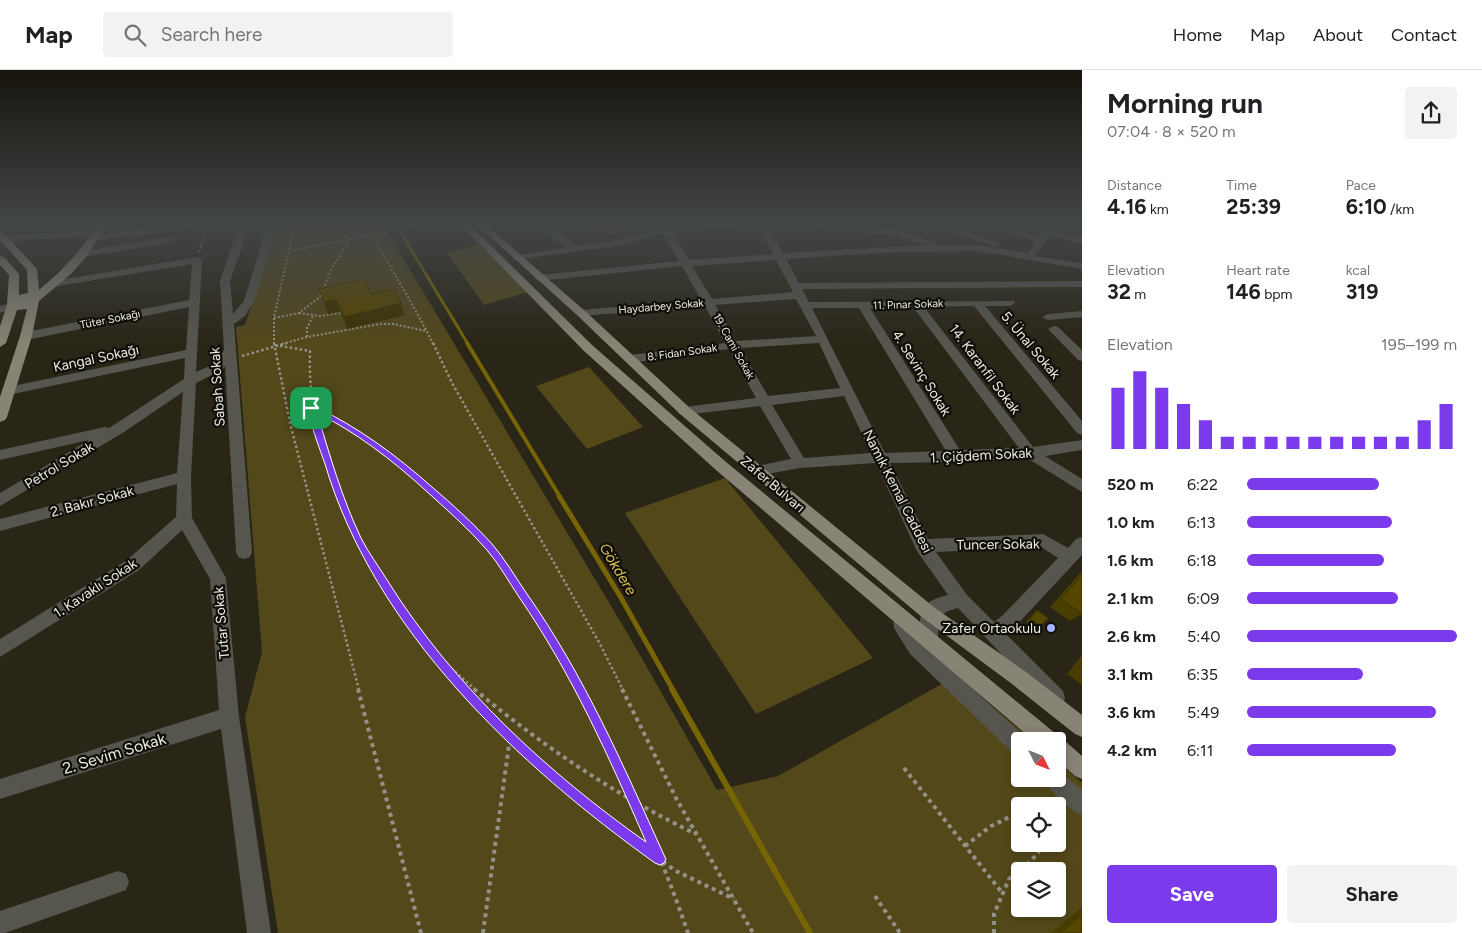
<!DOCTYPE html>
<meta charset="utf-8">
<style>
body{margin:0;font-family:Figtree,sans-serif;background:#f2f2f2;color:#202124;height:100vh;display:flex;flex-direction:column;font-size:19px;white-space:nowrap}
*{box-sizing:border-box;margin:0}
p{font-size:16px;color:#757577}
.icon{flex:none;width:28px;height:28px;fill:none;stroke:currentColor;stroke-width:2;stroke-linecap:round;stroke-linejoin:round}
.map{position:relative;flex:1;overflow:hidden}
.drawer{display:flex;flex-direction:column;background:#fff;width:400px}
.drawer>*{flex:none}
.needle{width:32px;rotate:132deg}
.controls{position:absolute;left:1011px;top:662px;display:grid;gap:10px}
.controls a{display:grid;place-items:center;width:55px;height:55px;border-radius:5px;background:#fff;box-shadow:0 2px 8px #0003;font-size:25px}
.pin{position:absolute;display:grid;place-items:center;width:42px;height:42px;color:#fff;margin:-21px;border-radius:10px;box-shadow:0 2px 8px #0006}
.round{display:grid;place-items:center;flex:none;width:52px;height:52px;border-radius:5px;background:#f2f2f2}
.summary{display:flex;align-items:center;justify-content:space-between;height:85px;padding:0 25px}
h1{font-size:28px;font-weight:700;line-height:38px}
.figures{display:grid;grid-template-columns:repeat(3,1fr);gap:8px;height:85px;padding:5px 25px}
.figures div{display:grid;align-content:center}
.figures b{font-size:21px;font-weight:700}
.figures small{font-size:14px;font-weight:400}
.figures p{font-size:14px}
.chart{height:140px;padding:10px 25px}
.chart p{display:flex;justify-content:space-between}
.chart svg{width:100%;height:90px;margin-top:5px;stroke:#7c3aed;stroke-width:6}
.button{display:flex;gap:10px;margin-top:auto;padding:10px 25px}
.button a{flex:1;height:58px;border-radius:5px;background:#7c3aed;color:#fff;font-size:20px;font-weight:700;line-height:58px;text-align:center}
.button a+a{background:#f2f2f2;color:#202124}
ul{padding:0 25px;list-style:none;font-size:16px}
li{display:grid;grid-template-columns:80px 60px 1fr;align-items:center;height:38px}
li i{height:12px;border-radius:6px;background:#7c3aed}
header{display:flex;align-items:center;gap:30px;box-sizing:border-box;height:70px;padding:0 25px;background:#fff;border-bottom:1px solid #e0e0e0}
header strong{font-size:24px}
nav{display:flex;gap:28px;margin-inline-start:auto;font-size:18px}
.search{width:350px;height:45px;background:#f2f2f2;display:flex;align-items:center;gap:12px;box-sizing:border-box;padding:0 18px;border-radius:5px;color:#757577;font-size:19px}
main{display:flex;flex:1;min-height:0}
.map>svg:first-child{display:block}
</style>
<header>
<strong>Map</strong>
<div class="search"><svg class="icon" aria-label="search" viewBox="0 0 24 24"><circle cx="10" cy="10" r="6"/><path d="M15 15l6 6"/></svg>Search here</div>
<nav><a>Home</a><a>Map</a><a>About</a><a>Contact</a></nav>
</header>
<main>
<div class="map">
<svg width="1082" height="863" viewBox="0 0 1082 863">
<rect width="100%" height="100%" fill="#292517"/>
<path fill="#52481a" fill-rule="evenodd" d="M279 153H382L629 566 717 720 778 706 956 606 1033 671H1020V709H1058V692L1082 713V863H278L245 647 262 582 236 257 245 255ZM1020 736H1058V774H1020ZM1020 801H1058V839H1020Z
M479 174 528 222 484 235 447 183Z
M589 297 643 357 587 379 536 316Z
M725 408 873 588 756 644 625 443Z"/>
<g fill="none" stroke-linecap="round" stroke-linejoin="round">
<path stroke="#776504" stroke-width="3" d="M395 153 468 274"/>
<path stroke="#776504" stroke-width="4" d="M467 273 560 427"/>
<path stroke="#776504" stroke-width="5" d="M559 426 620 526 673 620"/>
<path stroke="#776504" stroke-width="6" d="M672 619 810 863"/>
<path stroke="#949186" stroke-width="2" stroke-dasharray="2 2" stroke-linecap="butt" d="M367 153C387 195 413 232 433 274
M291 181 432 153
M199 182 205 163
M299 243 320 246 342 243
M274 248 299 243 320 227 331 200 349 171
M307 267V258L313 246
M274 274V247L295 153
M282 274 307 267 380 254H393L426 261"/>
<path stroke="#949186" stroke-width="2.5" stroke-dasharray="2.5 2.5" stroke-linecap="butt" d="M274 273 290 353 359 620
M433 273 452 313 600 574 623 620
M275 275 310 281C305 405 384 531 465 620
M242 286 287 273
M311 338 339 351 400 392 466 453 491 479 550 564 580 620
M436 585 476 620"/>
<path stroke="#949186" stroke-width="4" stroke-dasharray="4 4" stroke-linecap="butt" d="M358 619 421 863
M464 619 524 682 618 760 676 801 734 829
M474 619C543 676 615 725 696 764
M579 619C622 697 659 779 688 863
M622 619 677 730 753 863
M904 698 1003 824
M965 776 991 756 1020 742
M875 826 900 863
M483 863 510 668
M994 863V844L1009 809 1031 791 1045 774"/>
<path fill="#56554e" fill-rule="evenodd" d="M192 153H217L212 156 93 171 90 170 89 166 0 172V166L96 160 99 161 100 164Z
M240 153H250L230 211 233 244 244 231 268 153H278L254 231 245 246 234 254 252 482 250 487 244 489 238 487 236 482 225 296 222 300 196 313 191 407 192 448 226 508 239 647 271 863H247L221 659 0 729V709L219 640 210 509 182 460 139 500 0 587V569L127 490 176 447 177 414 0 461V449L177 403 183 322 124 362 0 436V423L89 370 0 390V380L105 357 109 358 184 309 185 288 8 325 2 321 8 317 186 280 189 237 26 270 20 266 26 262 189 230 192 194 52 217 48 216 47 214 48 212 197 187 202 190 196 302 214 294 224 280 220 211Z
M536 153H547L576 176 617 170 644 163 626 153C640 153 650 161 662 158L663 153H673L672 157 733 153H775L774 155 768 156 783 183 927 175 896 166 787 156 783 153H815L897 160 936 172 937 175H979L1028 183 1036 172 988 155 987 153H999L1039 167 1049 153H1058L1054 160 1082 168V174L1050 165 1035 186 1082 193V199L979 181 892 182 786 189 799 213 1082 211V217L802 219 809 232 1014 231 1015 233 1010 236H985L1082 351V365L1077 363 974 236 924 237 1033 377 1082 370V380L1045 386 1082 409V422L1027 388 957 392 890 393 928 469 1043 464 1068 478 1076 469 1082 467V485L1014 558 1006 564 1063 621 1065 628 1063 635 1056 637 1049 635 958 538 948 541 938 547V571L935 577 930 579 1027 669 1028 671H1020V686L1013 683 910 584 894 558 893 549 896 543 902 541 908 543 912 556 920 569C920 542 918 532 948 525L917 481 876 393 800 398 757 406 752 405 750 401 752 397 791 389 760 336 685 345 680 344 678 341 680 338 685 337 756 328 729 279 630 293 624 289 630 285 725 273 705 236 581 246 575 243 581 240 701 230 682 196 539 211 534 208 539 205 679 191 663 164 617 176 513 190 512 188 517 185 566 178ZM759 157 773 184 689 190 672 162ZM776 190 793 222 712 229 692 196ZM796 229 816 266 736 271 715 235ZM908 237H913L1019 378 960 380 870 238ZM812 238H859L946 381 885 383ZM819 273 840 318 768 326 740 278ZM844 326 871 383 804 388 772 335ZM1041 477 1058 488 1002 546 994 552 967 525 936 482Z
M926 153H940L1001 174 996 177 993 176Z
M170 167 173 168V172L83 187 78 184 83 181Z
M13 232 19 235 17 237 0 243V236Z
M1082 241V247L1048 250 1042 247 1048 244Z
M1054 256 1058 257 1082 280V291L1078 290 1050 261 1048 259Z
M1058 700 1082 720V745C1068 739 1050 723 1045 709H1058Z
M118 801 126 804 129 812 126 820 5 863H0V841Z"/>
<path fill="#878375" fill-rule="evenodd" d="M99 153H108L87 186 71 204 39 231 32 266 7 347 5 350 0 352V327L20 266 27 239 17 240 6 273 0 277V256L7 235 9 205 0 195V186L4 187 19 204V225L28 223 27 200 0 170V161L3 162 37 199 39 220C65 198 80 182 99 153Z
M459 153H468L592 275 726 392 1056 664 1058 668 1065 671 1082 686V709L1075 706 1058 691V671H1034L716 400 584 281Z
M475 153H484L585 241 690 338 935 538 1026 602 1082 645V667L1075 664 1012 614 923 548 680 344 577 245Z"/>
</g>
<path fill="#4a3d00" d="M593 153H628V156L623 166 592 161Z
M319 219 371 224 404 245 347 259 340 241 328 244Z
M1082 501V546L1080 545 1070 551 1050 537Z
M1037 540 1041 556 1037 559 1026 551Z
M1082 585V615L1067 604Z
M1082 837V863H1051Z"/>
<path fill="#3c3200" d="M625 153H628V156L623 166 624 155Z
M336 229 340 241 328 244 324 232Z
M401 233 404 245 347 259 344 247Z"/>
<path fill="#564700" stroke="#3c3200" d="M613 153H625L624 155Z
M364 209 371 224 394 219 401 233 344 247 336 229 324 232 319 219Z
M1082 505V543H1081L1061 529Z
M1037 540 1048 548 1041 556 1030 549Z
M1082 593V599L1079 597Z
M1082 844V863H1060Z"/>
<linearGradient id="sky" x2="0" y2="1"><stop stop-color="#17140d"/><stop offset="0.56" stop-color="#434647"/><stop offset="1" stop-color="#434647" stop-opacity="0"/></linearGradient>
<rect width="1082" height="274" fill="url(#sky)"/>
<path fill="#7c3aed" stroke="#fff" fill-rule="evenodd" d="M309 336H314C358 357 396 385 432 417 453 435 474 454 492 474 505 489 516 508 527 524 584 605 623 695 664 785L666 789 664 793 660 795 655 793C518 695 374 560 325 394 321 382 307 347 309 336ZM317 343C356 362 392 390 424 419 446 439 468 458 487 480 499 494 509 512 519 527 572 604 609 687 646 772 547 702 454 616 389 513 380 498 369 484 361 468 342 428 330 386 317 343Z"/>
<circle fill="#a5b1fc" stroke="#100e08" stroke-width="2" cx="1051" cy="558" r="5"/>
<g text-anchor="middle" stroke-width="4.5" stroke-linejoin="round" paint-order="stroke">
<g font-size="11" fill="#edebe2" stroke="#100e08">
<text transform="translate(908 234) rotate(-2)" y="4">11. Pınar Sokak</text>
<text transform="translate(661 236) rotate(-5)" y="4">Haydarbey Sokak</text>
<text transform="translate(110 249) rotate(-11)" y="4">Tüter Sokağı</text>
<text transform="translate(734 276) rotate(61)" y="4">19. Cami Sokak</text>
<text transform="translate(682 282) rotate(-8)" y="4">8. Fidan Sokak</text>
</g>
<g font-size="14" fill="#edebe2" stroke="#100e08">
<text transform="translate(1031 275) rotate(50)" y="5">5. Ünal Sokak</text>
<text transform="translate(96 288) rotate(-12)" y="5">Kangal Sokağı</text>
<text transform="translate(985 299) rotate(53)" y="5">14. Karanfil Sokak</text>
<text transform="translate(922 303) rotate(58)" y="5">4. Sevinç Sokak</text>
<text transform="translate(217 317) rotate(-94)" y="5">Sabah Sokak</text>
<text transform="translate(981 385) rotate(-3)" y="5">1. Çiğdem Sokak</text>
<text transform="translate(59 395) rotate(-31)" y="5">Petrol Sokak</text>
<text transform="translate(773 414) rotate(40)" y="5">Zafer Bulvarı</text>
<text transform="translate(898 421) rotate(63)" y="5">Namık Kemal Caddesi</text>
<text transform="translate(92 431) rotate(-15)" y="5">2. Bakır Sokak</text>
<text transform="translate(998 474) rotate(-1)" y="5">Tuncer Sokak</text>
<text transform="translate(95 518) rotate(-33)" y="5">1. Kavaklı Sokak</text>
<text transform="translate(221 553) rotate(-95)" y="5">Tutar Sokak</text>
</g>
<g font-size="14" fill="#edebe2" stroke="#100e08" text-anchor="end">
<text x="1041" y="563">Zafer Ortaokulu</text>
</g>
<g font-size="15" font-style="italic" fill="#dac050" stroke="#100e08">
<text transform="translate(618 499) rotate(59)" y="5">Gökdere</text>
</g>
<g font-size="16" fill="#edebe2" stroke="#100e08">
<text transform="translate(114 683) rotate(-17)" y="6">2. Sevim Sokak</text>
</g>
</g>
</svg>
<div class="controls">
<a><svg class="needle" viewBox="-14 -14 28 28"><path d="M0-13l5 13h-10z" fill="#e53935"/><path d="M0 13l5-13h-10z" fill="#757577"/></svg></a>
<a><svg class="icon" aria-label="locate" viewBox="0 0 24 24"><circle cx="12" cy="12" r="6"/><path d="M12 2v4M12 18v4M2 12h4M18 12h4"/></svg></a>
<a><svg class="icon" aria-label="layers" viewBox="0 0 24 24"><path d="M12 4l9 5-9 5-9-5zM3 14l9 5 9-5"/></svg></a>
</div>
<div class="pin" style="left:311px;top:338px;background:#1e9e55"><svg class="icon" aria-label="arrive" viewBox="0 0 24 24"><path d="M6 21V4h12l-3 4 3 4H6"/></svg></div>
</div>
<section class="drawer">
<div class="summary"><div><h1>Morning run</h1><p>07:04 · 8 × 520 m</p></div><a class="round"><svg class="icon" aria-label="share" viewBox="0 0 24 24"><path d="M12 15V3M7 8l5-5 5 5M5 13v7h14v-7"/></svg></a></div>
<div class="figures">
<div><p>Distance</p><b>4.16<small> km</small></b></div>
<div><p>Time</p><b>25:39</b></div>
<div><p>Pace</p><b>6:10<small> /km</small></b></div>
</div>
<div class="figures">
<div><p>Elevation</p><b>32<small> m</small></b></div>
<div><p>Heart rate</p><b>146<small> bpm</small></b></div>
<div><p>kcal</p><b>319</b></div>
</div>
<div class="chart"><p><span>Elevation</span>195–199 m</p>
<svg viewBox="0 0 160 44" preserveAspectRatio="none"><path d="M5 44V14M15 44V6M25 44V14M35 44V22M45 44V30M55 44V38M65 44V38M75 44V38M85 44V38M95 44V38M105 44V38M115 44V38M125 44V38M135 44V38M145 44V30M155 44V22"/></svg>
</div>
<ul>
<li><b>520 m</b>6:22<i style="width:63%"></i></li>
<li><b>1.0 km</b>6:13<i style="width:69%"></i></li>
<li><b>1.6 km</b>6:18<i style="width:65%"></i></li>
<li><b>2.1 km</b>6:09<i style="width:72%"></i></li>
<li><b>2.6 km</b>5:40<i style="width:100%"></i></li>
<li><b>3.1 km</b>6:35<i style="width:55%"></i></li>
<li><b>3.6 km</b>5:49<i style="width:90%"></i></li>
<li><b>4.2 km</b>6:11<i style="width:71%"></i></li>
</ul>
<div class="button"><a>Save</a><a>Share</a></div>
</section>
</main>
